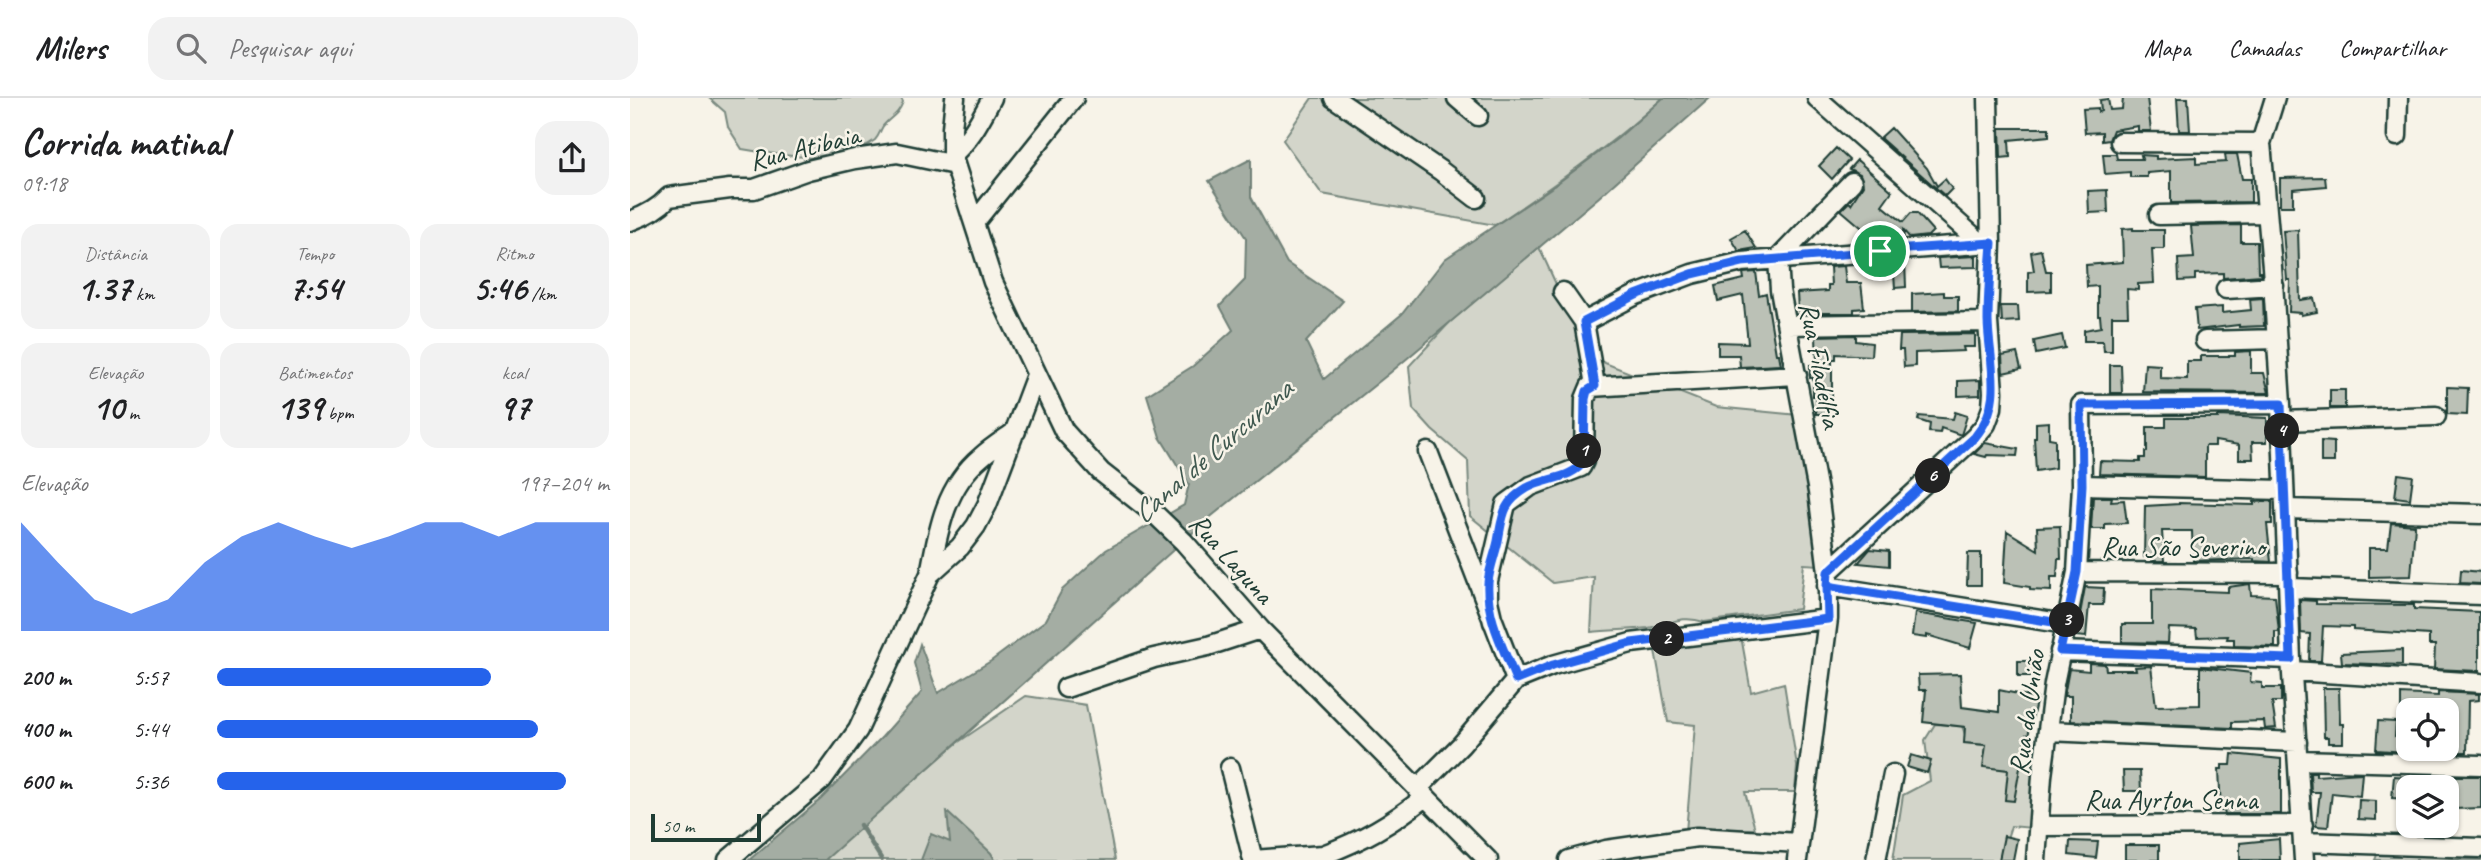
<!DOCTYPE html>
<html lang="pt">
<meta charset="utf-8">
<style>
body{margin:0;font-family:Caveat,sans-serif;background:#f2f2f2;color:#202124;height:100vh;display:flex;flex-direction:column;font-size:26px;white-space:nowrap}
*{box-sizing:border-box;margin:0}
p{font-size:23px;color:#757577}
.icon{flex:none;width:38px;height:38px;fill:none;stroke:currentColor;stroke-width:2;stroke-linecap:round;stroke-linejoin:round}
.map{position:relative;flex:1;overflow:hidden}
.panel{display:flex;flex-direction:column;background:#fff;width:630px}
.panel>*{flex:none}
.controls{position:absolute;left:1766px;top:600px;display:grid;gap:14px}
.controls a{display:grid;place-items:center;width:63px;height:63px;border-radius:14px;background:#fff;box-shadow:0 2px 5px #0004;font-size:35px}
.scale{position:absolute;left:21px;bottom:18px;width:110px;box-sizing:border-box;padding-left:7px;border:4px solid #1f3d34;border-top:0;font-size:19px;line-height:24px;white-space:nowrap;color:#1f3d34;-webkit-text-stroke:5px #f7f3e8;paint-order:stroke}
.pin{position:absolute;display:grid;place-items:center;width:60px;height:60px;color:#fff;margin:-30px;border:4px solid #fff;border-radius:50%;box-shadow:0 2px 7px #0007}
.km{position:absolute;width:35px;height:35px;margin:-18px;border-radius:50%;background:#222;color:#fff;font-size:19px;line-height:35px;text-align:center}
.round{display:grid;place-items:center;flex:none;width:74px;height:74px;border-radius:21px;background:#f2f2f2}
.headline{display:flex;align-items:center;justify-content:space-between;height:119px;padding:0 21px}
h1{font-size:38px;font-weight:600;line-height:52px}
.stats{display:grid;grid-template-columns:repeat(3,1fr);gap:10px;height:119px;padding:7px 21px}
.stats div{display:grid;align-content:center;border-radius:18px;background:#f2f2f2;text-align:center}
.stats b{font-size:35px;font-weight:600}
.stats small{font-size:19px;font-weight:400}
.stats p{font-size:19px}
.chart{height:196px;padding:14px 21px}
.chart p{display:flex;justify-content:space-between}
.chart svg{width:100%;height:126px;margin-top:7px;fill:#2563eb;opacity:.7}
ul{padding:0 21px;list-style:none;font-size:23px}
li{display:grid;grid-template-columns:112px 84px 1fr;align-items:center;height:52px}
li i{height:18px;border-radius:9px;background:#2563eb}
header{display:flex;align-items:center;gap:42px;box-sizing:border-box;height:98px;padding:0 35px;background:#fff;border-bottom:2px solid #e0e0e0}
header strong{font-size:33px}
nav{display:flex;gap:38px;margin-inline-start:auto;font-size:24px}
.search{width:490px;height:63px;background:#f2f2f2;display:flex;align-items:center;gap:18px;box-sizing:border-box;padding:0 24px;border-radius:21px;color:#757577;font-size:26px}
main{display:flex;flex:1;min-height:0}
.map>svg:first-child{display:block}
</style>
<header>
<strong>Milers</strong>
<div class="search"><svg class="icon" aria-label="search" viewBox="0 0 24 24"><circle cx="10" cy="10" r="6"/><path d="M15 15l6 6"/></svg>Pesquisar aqui</div>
<nav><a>Mapa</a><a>Camadas</a><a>Compartilhar</a></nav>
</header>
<main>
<section class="panel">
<div class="headline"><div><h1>Corrida matinal</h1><p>09:18</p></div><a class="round"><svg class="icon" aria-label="share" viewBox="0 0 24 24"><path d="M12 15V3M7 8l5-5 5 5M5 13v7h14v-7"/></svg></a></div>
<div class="stats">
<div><p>Distância</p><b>1.37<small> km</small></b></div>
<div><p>Tempo</p><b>7:54</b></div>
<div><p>Ritmo</p><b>5:46<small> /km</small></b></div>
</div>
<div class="stats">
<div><p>Elevação</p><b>10<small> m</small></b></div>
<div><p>Batimentos</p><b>139<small> bpm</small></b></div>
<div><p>kcal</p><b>97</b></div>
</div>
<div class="chart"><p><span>Elevação</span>197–204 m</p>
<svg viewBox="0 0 160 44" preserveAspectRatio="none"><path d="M0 44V6L10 20L20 33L30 38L40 33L50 20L60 11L70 6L80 11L90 15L100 11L110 6L120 6L130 11L140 6L150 6L160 6V44z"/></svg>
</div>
<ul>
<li><b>200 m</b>5:57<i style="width:70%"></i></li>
<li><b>400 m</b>5:44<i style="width:82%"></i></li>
<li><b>600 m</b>5:36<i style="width:89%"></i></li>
</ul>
</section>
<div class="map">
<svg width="1851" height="762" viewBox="0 0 1851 762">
<rect width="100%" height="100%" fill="#f7f3e8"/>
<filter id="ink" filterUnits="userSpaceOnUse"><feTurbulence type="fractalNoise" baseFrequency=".0143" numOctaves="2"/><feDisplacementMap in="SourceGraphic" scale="14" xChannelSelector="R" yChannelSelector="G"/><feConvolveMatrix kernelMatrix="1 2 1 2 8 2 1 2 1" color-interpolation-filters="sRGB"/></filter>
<g filter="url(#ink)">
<path fill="#d3d5ca" stroke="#79897f" stroke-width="2" d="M79 0H271L273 4C267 19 262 17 253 28 250 33 249 38 245 42 210 68 152 58 112 51L98 29 95 14Z
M682 0H1033C980 48 924 88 865 127L692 96 653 42Z
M909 149 959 258 952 263 960 259 1086 309 1168 317 1190 467 1174 466 1169 511 1074 524C1050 516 1040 527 1018 530 999 532 980 532 961 534L964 479 923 485 840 418 838 363 802 332 783 311 779 268 821 223Z
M1111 538 1121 594 1154 585 1167 668 1165 694H1115L1125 731 1056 734 1065 627 1038 624 1024 547Z
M396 598 456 607 485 762H193L327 645Z
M1305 626 1332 628 1338 645 1371 649 1369 660 1398 670 1407 687 1402 730 1381 728 1370 762H1263L1273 697 1300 683 1295 642Z
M1751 747 1851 753V762H1745Z"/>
<path fill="#a4ada3" stroke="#6f8077" stroke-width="2" d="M1033 0H1080L969 99 761 274 578 421 195 762H119L191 701 252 639 292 594 284 565 290 546 308 595 361 563 416 522 432 492 476 452 554 407 559 386 530 339 517 297 563 268 603 232 590 208 615 182 616 140 579 83 621 61V99L657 165 713 203 676 244 694 281 772 216 815 161 921 90 988 40Z
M317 714 361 755 365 762H291L301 736 320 744Z"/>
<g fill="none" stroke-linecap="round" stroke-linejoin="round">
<path stroke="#6f8077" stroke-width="4.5" d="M230 727 252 762"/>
</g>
<path fill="#bbc1b6" stroke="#1f3d34" stroke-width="2" d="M1493 0H1517L1521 33H1508V28L1483 32 1479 42 1472 43V34L1455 35 1453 11 1468 10V14L1471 13 1470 2 1478 1 1480 12 1492 11Z
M1547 0H1558L1560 33H1549Z
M1261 30 1297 70 1307 88 1315 81 1322 91 1315 98 1250 40Z
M1370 30H1419V38L1379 42 1380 59 1371 60Z
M1206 50 1219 62 1202 81 1189 68Z
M1473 56H1486L1487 61H1512L1511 57 1526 58V61L1566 59V66L1596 64 1595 56H1607L1612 81H1621V104L1541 105V73L1517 75V79H1500V74L1475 76Z
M1227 62 1262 93 1252 107 1273 124 1281 115H1287L1303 133 1298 138 1280 140 1273 132 1274 140 1263 141 1246 125 1238 135 1211 112 1219 104 1221 106 1233 87 1230 76 1219 71Z
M1695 79 1696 88 1663 91V108H1650V80Z
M1477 92 1478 114 1459 115 1458 93Z
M1611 127V144H1627L1628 174H1631V177L1593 180V175L1565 176V182L1549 183 1548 161 1564 160 1561 128Z
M1503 130V132H1534V151H1522L1524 185 1508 186V192L1497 191 1498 218H1482V253H1474L1473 243H1454V232L1471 229 1470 218H1468V188L1457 189 1456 167 1493 164 1492 131Z
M1115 132 1126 150 1109 153 1101 140Z
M1668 132 1670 202 1684 200 1687 214 1671 217V215L1659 214 1660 182H1657L1653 133Z
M1411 152 1416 173H1421V193L1398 194V174L1404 173 1401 154Z
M1346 158V169L1309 170 1308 160Z
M1263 164H1275L1276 189 1265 190Z
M1214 168 1216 185H1231L1234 210 1224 211V215H1185V211L1168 213 1167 195 1198 193V187H1201L1200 169Z
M1126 174 1129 197 1136 195 1146 256H1149L1151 267 1110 269 1109 257H1088V244L1118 245 1113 197 1088 203 1085 188 1114 181 1113 175Z
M1314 194V198H1328V213L1282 214V196Z
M1633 200 1634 228 1609 229V227L1567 232 1565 211 1592 209V215L1621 212 1620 201Z
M1371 208H1388L1389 223 1372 224Z
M1345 236V249H1333L1334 253 1285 255V268L1274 269 1273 252H1269L1270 237Z
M1226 237V243L1242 245 1241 258 1206 256V261H1202V316H1186V298H1183V280H1180V267H1187L1186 238Z
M1432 237 1435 250 1406 256 1404 243Z
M1621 253V275H1634L1639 295 1513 294 1515 266 1530 267V280L1557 281V263H1571V258H1605V254Z
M1387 255 1391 271 1373 275 1372 258Z
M1480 267H1491L1492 295H1480Z
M1350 282V297L1328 298V283Z
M1817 289 1838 290 1837 317 1817 316Z
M1700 292H1715V310H1700Z
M1325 314 1337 318 1331 337 1311 330 1310 335 1299 334 1300 326 1288 322 1289 318 1323 321Z
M1588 318 1637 320V344H1622L1623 361H1609V347L1585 343V348H1575V379L1469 376 1470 363 1510 364V360H1515V354H1517V329H1536V320H1588Z
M1419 324V340L1425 341V370L1406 373 1404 340H1406V325Z
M1691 343 1704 344V364H1691Z
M1355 345 1388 351 1387 358 1357 357 1356 359 1344 356Z
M1768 376 1783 378 1780 401 1765 399Z
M1463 399H1482L1481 403 1494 402 1497 425 1475 426V431H1461Z
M1642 403V426H1637L1641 464 1624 463V461L1563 463 1562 433H1532L1534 463H1522L1521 459H1514L1515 408 1549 406V405L1624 407V404Z
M1761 425 1785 427 1781 478 1739 479V450H1758Z
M1430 428 1431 461H1428L1427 479H1421V493L1400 492V489L1374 485 1377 433 1408 452 1407 429Z
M1240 451 1259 453V468L1228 465Z
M1338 455H1351V487H1337Z
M1831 472 1851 474V486L1830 485Z
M1620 486 1621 497 1645 498 1649 534H1645V549L1604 548V541H1597L1598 538 1567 539 1566 531 1539 530 1538 545 1492 544V526H1522V491L1598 494V489Z
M1455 489 1474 490 1473 507H1459L1456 539 1446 538Z
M1670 502 1686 503V506L1784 507V511L1849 514V573L1804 571 1805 547H1799V537L1723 532V529L1693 528 1691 563H1679L1680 536 1671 535Z
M1285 515 1347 525 1340 550 1297 537V540L1282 538Z
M1772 552V567L1712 565 1711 555Z
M1388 563H1407V578H1388Z
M1459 565 1475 566 1476 572H1506L1505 569 1521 568 1526 608 1570 607V569L1621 575 1620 584 1632 585V590H1651V604H1642L1646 630 1635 631 1634 623 1602 624V630L1441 623V598H1434L1439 571 1459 573Z
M1330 576 1332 609 1369 614V592L1407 600 1398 638 1396 637 1384 703 1375 702 1378 672 1353 669 1356 647 1334 645 1335 629 1293 624 1296 592H1289L1288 577Z
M1693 590H1709L1710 626H1713V645H1698V639H1694Z
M1808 594 1849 596V602L1838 603 1837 654H1821V647H1816V612H1771V596L1808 598Z
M1748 623 1766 624 1765 639 1778 640V654L1746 652Z
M1602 656 1651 661V716H1595L1594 713H1591L1589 671H1592V667H1601Z
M1281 657 1301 663 1297 675 1277 669Z
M1493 673H1510L1511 693H1494Z
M1680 674H1686V678L1732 675 1730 698 1702 695 1698 729 1686 728 1690 694H1681Z
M1764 678 1778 679 1776 701 1762 700Z
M1821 678H1851V710L1824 711Z
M1729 702 1746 703V722L1728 721Z
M1374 738 1387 741 1383 762H1369Z
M1649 741 1650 762H1610V745Z
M1440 743 1468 744 1466 760 1439 757Z
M1495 747H1529V762H1495Z"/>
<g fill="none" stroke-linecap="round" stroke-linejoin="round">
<defs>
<path id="minor" d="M325 0 322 30V57L363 184 434 333 471 374 527 418 554 444 630 531 858 762
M704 0 811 73 846 100
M827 0 848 18
M1187 0 1352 146
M1645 0 1631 45 1642 169 1651 306 1661 561 1674 762
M1767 38 1768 0
M1490 44 1631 45
M322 57C341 41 350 22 362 0
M1529 117 1636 115
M0 123C15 118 28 111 39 99L100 91H124L178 72 225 61 267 55 325 67
M344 125 444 0
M1596 191 1644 188
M933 194 954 224 965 287
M954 224 1006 197 1062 176 1112 164 1361 145
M1157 227 1358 224
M1575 243 1647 241
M1652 323 1806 318
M798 354 886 582
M1452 387 1653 392
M1655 411 1851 416
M1198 474 1345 339 1356 326 1362 310 1363 294 1358 224 1361 145 1358 0
M1447 474 1658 475
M300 476C308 433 315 389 351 359 362 349 375 341 386 333
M1197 488 1436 526
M1660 490 1851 497
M863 524 858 503V483L876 406 901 388 951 369 954 363 955 301 960 289 1167 277
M1430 553 1661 561
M1663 573 1851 585
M436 590 524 560 578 548 630 531
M1418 633 1667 644
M1668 662 1851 667
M600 670 623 762
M787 691 831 647 886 582 923 567 1001 545 1198 521
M1409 728 1673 727
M1673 744 1851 750
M98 762 192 682 228 632 300 476 330 449 346 428 357 407 406 277
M623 762 693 757
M688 762 693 757C733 742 761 726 795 699
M939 762 976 752 1067 739 1168 745
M1167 762 1198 521V474L1188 394 1150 192 1148 161 1222 84
M1246 762 1263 676
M1406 762 1412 678 1424 586 1447 474 1452 387 1451 307 1651 306"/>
</defs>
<use href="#minor" stroke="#1f3d34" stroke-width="23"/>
<use href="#minor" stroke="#f7f3e8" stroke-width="18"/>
</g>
</g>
<g fill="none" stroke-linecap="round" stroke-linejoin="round" filter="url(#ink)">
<defs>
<path id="route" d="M1250 153 1112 164 1062 176 1006 197 954 224 965 288 957 293 955 301 954 363C943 381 914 380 897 390 872 405 873 417 868 443 865 457 859 471 858 485 856 520 874 551 886 582L923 567 1001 545 1198 521 1197 488 1436 526 1447 474 1452 387 1451 307 1651 306 1661 561 1430 553 1436 526 1197 488 1198 474 1345 339C1375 304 1359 265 1358 223 1358 197 1360 171 1362 145L1250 153"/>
</defs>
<use href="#route" stroke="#fff" stroke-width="14"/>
<use href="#route" stroke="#2563eb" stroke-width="9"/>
</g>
<g text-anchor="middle" stroke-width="5" stroke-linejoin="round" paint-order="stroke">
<g font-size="28" fill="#1f3d34" stroke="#f7f3e8">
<text transform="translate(174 49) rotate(-14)" y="10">Rua Atibaia</text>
<text transform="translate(1191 267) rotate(79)" y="10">Rua Filadélfia</text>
<text x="1553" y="458">Rua São Severino</text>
<text transform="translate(602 460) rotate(48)" y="10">Rua Laguna</text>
<text transform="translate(1396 614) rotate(-82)" y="10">Rua da União</text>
<text x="1541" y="711">Rua Ayrton Senna</text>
</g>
<g font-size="30" font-style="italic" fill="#405950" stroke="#f7f3e8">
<text transform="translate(582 353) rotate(-41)" y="10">Canal de Curcurana</text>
</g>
</g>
</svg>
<div class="controls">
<a><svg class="icon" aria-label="locate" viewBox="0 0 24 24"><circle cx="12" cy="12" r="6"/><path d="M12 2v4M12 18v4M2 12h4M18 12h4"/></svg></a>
<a><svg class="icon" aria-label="layers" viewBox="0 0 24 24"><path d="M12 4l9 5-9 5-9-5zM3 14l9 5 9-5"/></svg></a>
</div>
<div class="scale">50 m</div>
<div class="pin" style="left:1250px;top:153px;background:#1e9e55"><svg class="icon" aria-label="arrive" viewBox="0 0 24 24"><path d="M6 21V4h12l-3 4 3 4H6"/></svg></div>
<b class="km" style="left:954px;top:353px">1</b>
<b class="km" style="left:1037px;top:541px">2</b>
<b class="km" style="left:1437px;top:522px">3</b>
<b class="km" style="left:1652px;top:333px">4</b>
<b class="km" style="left:1303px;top:378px">6</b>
</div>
</main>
